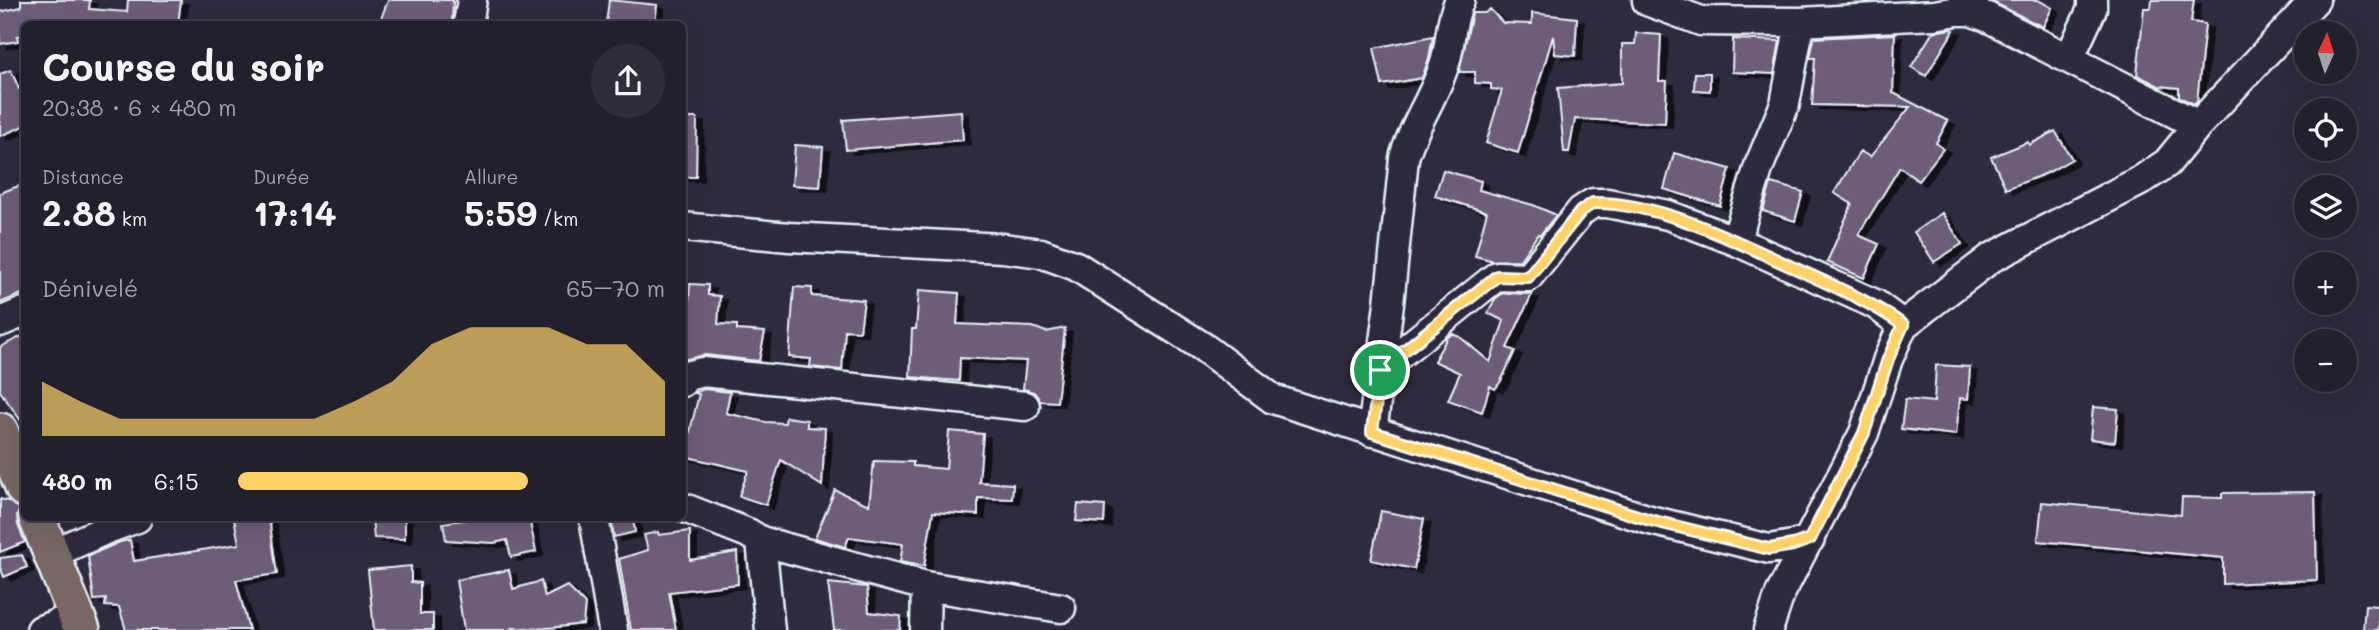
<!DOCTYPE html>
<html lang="fr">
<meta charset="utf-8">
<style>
body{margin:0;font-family:Mali,sans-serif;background:#2f2d3a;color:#f1f3f6;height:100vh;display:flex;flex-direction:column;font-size:26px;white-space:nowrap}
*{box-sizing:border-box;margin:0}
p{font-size:23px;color:#a3a3aa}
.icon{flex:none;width:38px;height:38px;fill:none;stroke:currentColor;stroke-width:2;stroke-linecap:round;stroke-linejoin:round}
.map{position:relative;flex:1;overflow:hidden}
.details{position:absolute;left:21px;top:21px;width:665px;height:500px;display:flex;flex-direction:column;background:#23202e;border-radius:10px;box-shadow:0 7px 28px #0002,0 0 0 2px #403e4a}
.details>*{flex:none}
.needle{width:46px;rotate:3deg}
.fabs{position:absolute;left:2294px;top:21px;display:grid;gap:14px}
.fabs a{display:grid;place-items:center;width:63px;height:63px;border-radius:50%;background:#23202e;box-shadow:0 7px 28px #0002,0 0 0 2px #403e4a;font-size:35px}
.pin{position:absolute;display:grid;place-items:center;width:60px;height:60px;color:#fff;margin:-30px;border:4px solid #fff;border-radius:50%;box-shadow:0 2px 7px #0007}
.round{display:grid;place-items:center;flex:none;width:74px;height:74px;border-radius:37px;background:#2f2d3a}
.head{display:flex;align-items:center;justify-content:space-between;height:119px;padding:0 21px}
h1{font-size:38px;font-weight:800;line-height:52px}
.figures{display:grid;grid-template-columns:repeat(3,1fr);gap:10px;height:119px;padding:7px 21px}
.figures div{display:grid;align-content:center}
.figures b{font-size:35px;font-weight:800}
.figures small{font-size:19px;font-weight:400}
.figures p{font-size:19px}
.chart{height:196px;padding:14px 21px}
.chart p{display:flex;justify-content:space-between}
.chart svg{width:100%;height:126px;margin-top:7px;fill:#ffd166;opacity:.7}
ul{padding:0 21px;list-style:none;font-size:23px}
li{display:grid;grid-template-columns:112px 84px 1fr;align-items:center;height:52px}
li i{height:18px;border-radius:9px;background:#ffd166}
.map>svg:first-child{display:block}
</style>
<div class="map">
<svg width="2379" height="630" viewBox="0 0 2379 630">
<defs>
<filter id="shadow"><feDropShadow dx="7" dy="4" stdDeviation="0" flood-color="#0009"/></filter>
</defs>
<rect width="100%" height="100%" fill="#2f2a3d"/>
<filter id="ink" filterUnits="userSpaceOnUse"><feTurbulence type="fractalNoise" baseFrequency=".0143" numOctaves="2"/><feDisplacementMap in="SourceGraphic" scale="14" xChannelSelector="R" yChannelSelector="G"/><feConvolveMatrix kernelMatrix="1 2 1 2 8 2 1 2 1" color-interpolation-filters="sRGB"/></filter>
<g filter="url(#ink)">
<path fill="#6e5d78" stroke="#e8f1f8" stroke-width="2" filter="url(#shadow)" d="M21 0H90L89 9 127 12 128 0H181L178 24H24V35L17 36 18 41 0 44V12L21 7Z
M388 0H453L452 24H379Z
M609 0 657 5 655 24H606Z
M1989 0H2038L2052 8 2043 27Z
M2152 0H2194L2191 22 2205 24 2197 102 2194 104 2179 97V88L2159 86 2137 75 2144 8H2151Z
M1490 9 1503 23 1532 24V13L1577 18 1575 56 1555 54 1553 36 1518 153 1486 143 1502 90 1491 89V84L1475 83V72H1459L1472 13H1485Z
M1951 29 1954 30 1926 76 1911 67 1933 32Z
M1636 33 1661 35 1659 81H1667L1665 123 1575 119 1569 152H1564L1558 88 1622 83V44H1635Z
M1895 34 1893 93 1948 121 1936 143 1943 149 1918 181 1900 167 1858 235 1879 244 1864 278 1827 262 1852 204 1834 193 1860 151 1870 157 1910 107 1812 105 1815 58H1810L1814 38Z
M1433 36 1429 58 1422 78 1382 85 1374 48Z
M1733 39 1780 41 1774 74 1732 72Z
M11 70 19 89 24 87V126L0 136V74Z
M1695 73H1710V91L1694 90Z
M961 111 963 140 846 150 843 120Z
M682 118H697L696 177H682Z
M2055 131 2072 159 2047 173 2006 189 1991 157 2028 142 2029 145Z
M795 145 823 147 820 187 792 185Z
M1674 153 1730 169 1720 206 1664 189Z
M1443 170 1481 181 1479 190 1533 205 1556 215 1540 235 1538 234 1520 260 1494 261 1475 256 1487 212 1435 196Z
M1771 183 1803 192 1795 221 1763 211Z
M24 184V293L0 303V193Z
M1942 213 1962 244 1934 262 1914 232Z
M690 284 708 285V295L720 296 718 324 737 325V330L765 332 759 361 705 355 682 360V331L687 332Z
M794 287 812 288V296L864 300 860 331 845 330 842 370 810 367 811 359 789 357Z
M919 290 959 293 957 324 1033 327 1046 332 1065 328 1057 402 1040 401 1034 392 1023 389 1026 361 960 358 959 381 910 377 912 329H916Z
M1503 293 1532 294 1507 348 1515 351 1501 381 1495 389 1490 386 1482 412 1448 400 1460 373 1434 361 1447 338 1452 334 1460 337 1490 362 1504 321 1488 313 1495 299Z
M24 335V425L0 391V347Z
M1936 365 1970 367 1968 399 1960 398 1956 435 1901 429 1905 399 1934 402Z
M704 389 730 392 726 413 765 422 785 423 786 417 807 420V427L825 428 822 486 781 460 766 505 739 496 748 471 684 456 699 394 694 393Z
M2093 407 2118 409 2115 442 2090 439Z
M949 431 983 434 979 482 1013 484 1012 499 978 498V515L933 512 924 566 900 562 903 544 849 537 845 547 815 538 835 490 869 505 874 461 913 462V466L946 469Z
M2315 492 2317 580 2223 584V558L2038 541 2042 502 2181 515 2182 497 2222 498V493Z
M0 499 8 501 20 508 17 516 18 525 25 542 0 552Z
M1078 504 1105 506 1104 523 1076 521Z
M1381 511 1424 519 1414 569 1371 560Z
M234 518H269L277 574 236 580 249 630H126L119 607 105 606 106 599 94 600 88 556 120 542 130 540 134 561 239 544Z
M372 518H405V539L374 538Z
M476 518H529L536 552 511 557 507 540 494 543 446 540 443 523Z
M611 518H633L635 532 614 537Z
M690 531V560L737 552 738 584 669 592 676 630H631L619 559 648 550 644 535 658 532 659 535Z
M22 555 27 567 4 577 0 567V558Z
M411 566V582L420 583V614H433V630H374L368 570Z
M509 570 513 589 541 581 545 597 567 586 585 604 583 624 549 628H512V630H464L456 580Z
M828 583 867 587 869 612 901 616 900 630H834Z
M2365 605 2379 606V630H2363Z"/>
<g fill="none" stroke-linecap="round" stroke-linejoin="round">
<defs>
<path id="minor" d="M1647 1 1701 21 1800 22 1934 15 1957 11H1970L1987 17 2198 125
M468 24 472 0
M2069 59 2092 9V0
M682 227 789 237 1003 248 1041 253 1076 266 1203 347 1273 399 1650 520 1769 549 1793 545 1810 539
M1736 241 1759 166 1785 104 1800 22
M0 322 24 312
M1380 370 1497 276 1528 277 1581 211 1593 203H1607L1668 215 1736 241 1875 304 1903 325
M682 382 686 376 703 372 1025 406
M1372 432 1389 304 1404 158C1413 125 1435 96 1445 63 1451 43 1450 19 1460 0
M682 507 748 533 761 541 770 630
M594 518 613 630
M761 541 926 586 1061 608
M52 554 107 529 137 518
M41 630 77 616
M925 630 926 586
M1768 630 1780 594 1864 433 1888 359 1903 325 1991 258 2140 181 2167 163 2198 125 2315 0"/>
<path id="major" d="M0 431 24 489
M37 518 82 630"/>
</defs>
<use href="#minor" stroke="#e8f1f8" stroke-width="33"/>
<use href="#major" stroke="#e8f1f8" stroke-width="40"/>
<use href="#minor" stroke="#2f2a3d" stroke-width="28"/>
<use href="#major" stroke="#776864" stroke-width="35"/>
</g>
</g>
<g fill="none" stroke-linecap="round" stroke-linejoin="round" filter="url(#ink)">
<defs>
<path id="route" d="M1593 203C1659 202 1731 239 1790 266 1829 284 1868 300 1903 325L1888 359 1864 433 1810 539 1793 545 1769 549 1650 520 1372 432 1380 370 1497 276 1528 277 1581 211Z"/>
</defs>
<use href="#route" stroke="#fff" stroke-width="14"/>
<use href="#route" stroke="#ffd166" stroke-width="9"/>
</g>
</svg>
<div class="fabs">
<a><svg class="needle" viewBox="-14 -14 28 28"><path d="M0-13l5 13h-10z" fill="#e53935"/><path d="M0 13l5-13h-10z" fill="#a3a3aa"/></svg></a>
<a><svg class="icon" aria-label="locate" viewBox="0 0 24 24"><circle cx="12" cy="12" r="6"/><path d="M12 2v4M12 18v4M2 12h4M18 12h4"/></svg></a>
<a><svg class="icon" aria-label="layers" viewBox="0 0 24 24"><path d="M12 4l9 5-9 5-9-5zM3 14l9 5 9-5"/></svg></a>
<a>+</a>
<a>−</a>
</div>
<div class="pin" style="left:1380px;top:370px;background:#1e9e55"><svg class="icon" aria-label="arrive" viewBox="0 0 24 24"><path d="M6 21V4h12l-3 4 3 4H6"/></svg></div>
<section class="details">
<div class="head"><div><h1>Course du soir</h1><p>20:38 · 6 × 480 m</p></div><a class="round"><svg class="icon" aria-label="share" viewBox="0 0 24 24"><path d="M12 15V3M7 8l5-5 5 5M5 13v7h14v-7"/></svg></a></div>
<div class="figures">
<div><p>Distance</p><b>2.88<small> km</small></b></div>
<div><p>Durée</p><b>17:14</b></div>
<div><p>Allure</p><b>5:59<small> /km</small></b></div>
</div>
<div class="chart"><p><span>Dénivelé</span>65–70 m</p>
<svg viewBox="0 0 160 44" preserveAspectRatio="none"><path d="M0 44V25L10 32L20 38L30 38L40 38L50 38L60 38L70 38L80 32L90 25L100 12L110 6L120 6L130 6L140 12L150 12L160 25V44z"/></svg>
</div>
<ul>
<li><b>480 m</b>6:15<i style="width:68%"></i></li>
</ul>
</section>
</div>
